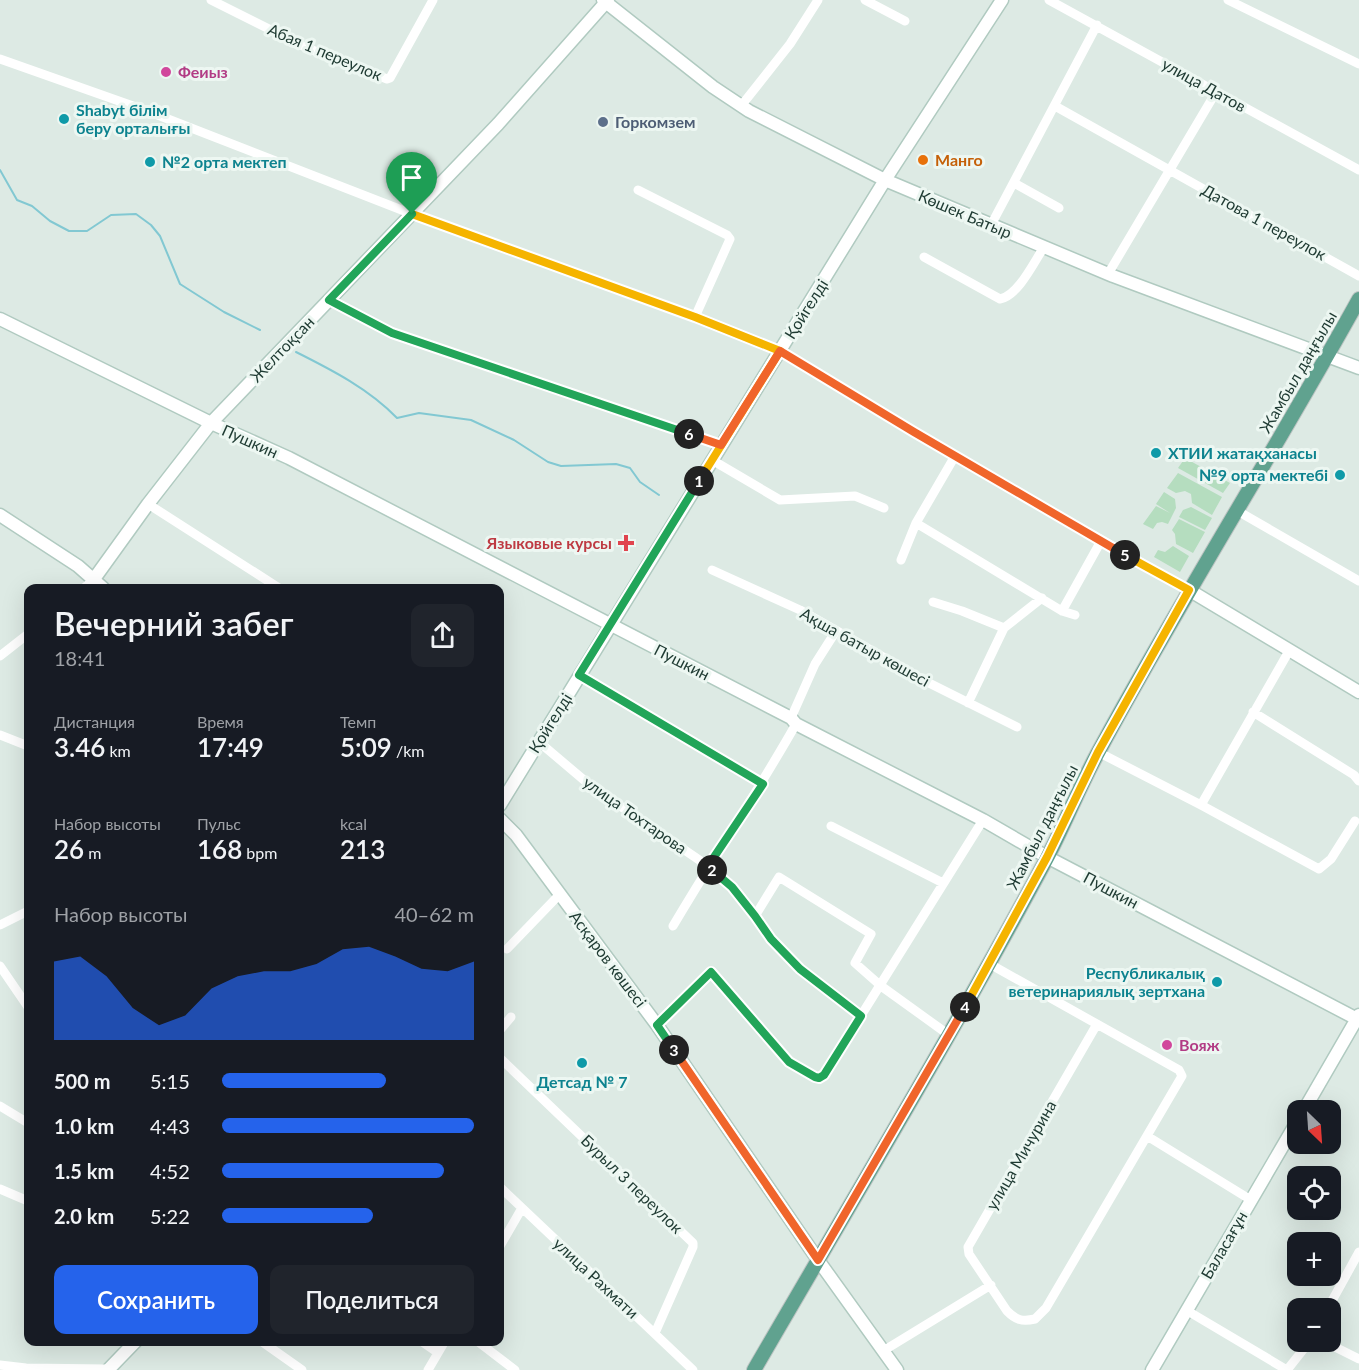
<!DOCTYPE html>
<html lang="ru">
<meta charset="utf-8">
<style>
body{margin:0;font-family:Lato,sans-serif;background:#20242c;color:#f1f3f6;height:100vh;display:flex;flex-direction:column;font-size:22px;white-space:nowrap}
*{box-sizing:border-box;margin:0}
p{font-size:20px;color:#9ea1a6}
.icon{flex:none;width:33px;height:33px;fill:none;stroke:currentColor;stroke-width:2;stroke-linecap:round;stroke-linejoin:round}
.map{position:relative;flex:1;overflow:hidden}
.panel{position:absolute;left:24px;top:584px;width:480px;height:762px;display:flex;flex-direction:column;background:#171b24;border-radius:12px;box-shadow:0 6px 24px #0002}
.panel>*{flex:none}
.needle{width:39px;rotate:155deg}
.tools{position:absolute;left:1287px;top:1100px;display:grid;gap:12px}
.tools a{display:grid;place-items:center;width:54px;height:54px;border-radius:12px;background:#171b24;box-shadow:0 6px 24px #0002;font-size:30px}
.pin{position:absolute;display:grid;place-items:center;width:51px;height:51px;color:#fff;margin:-62px -26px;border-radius:50% 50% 50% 0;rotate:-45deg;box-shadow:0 0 6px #0007}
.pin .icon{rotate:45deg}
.km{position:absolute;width:30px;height:30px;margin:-15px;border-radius:50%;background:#222;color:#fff;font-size:16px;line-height:30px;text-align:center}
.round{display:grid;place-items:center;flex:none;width:63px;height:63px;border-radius:12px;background:#20242c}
.headline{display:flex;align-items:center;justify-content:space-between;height:102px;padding:0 30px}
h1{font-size:33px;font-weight:600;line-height:45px}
.figures{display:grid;grid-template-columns:repeat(3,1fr);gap:9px;height:102px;padding:6px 30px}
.figures div{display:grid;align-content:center}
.figures b{font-size:26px;font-weight:600}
.figures small{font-size:16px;font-weight:400}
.figures p{font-size:16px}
.chart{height:168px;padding:12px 30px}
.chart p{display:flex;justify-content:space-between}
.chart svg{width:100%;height:108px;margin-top:6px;fill:#2563eb;opacity:.7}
.action{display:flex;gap:12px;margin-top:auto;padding:12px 30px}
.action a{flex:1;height:69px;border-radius:12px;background:#2563eb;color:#fff;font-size:24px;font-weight:600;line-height:69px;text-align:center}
.action a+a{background:#20242c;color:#f1f3f6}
ul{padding:0 30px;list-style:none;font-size:20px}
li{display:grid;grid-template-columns:96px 72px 1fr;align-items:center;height:45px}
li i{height:15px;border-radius:8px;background:#2563eb}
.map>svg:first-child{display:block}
</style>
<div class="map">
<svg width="1359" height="1370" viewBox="0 0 1359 1370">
<rect width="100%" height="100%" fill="#ddeae4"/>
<path fill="#b5ddbf" d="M1185 458 1230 483 1223 493 1178 468Z
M1178 473 1222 497 1212 515 1192 503 1191 494 1185 491 1176 493 1167 488Z
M1164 492 1175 499 1176 508 1168 524 1162 522 1157 523 1153 529 1143 524 1156 506 1170 513 1156 504Z
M1191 507 1212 518 1205 530 1179 517 1183 510Z
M1179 519 1205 532 1193 553 1176 544 1175 534 1172 530Z
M1173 546 1189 556 1180 572 1154 557 1158 550 1165 552Z"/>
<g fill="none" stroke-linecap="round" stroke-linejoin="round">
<path stroke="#82c8d2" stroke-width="2" d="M0 170 17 200 32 206 50 221 69 231H87L111 215 136 214 151 225 160 236 180 284 224 312 260 330
M296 352C332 370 369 389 397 418L419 413 471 420 514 440 548 462 561 466 616 464 630 468 640 482 659 495"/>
<defs>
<path id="secondary" d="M603 0 713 87 749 111 885 180 1113 276 1359 368
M0 319 211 423 289 458 791 718 796 724 983 820 1047 857 1357 1019
M0 515 78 566 103 588
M94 579 148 504 211 423 498 124 608 0
M1189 590 1359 692
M500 805 885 180 1002 0
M500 819 516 835 657 1025 818 1260 897 1370
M1304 1110 1359 1015
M108 1370 136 1341
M1152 1370 1298 1120"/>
<path id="primary" d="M754 1370C852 1201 953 1033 1046 860 1065 824 1080 785 1100 749 1182 597 1275 451 1359 299"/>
</defs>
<use href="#secondary" stroke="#b0cac0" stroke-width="15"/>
<use href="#primary" stroke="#bcc4c2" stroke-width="16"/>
<path stroke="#fff" stroke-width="9" d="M211 0 307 48 387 79 390 78 433 0
M865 0 905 21
M1049 0 1359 170
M1228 0 1359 64
M0 59 150 112 412 214 695 317 780 351 955 456 1189 590
M741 106 790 44 818 0
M1055 106 1359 276
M1014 183 1059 208
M638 190 727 235 730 239 695 317
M991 225 1097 25
M924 257 1000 299C1018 296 1034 262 1044 247
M1108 274 1216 92
M329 300 392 333 721 445
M712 460 780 500 855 496 884 508
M148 504 279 588
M1236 510 1359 581
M916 523 1062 611 1075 615
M901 560 916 523 955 456
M712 570 800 610 927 682 1017 727
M84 588 94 579
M933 602 962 611 1004 628
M1062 611 1101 541
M0 656 28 634
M579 675 763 784
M968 703 1004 628 1042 598
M1253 712 1354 775 1359 781
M791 718 815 664 836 631
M0 735 28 746
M539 742 591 786 708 866 732 887 755 916 771 939 800 969 861 1015
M1098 752 1201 805 1319 869 1331 859 1355 821
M1201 805 1289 651
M831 826 943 883
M755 916 779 877 871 934 855 963 881 986 949 1035
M0 925 28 911
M673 926C713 858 757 793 796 724
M507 949 560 894
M988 963 1179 1070 1182 1076 1046 1308 1035 1319C1022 1322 1016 1320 1007 1311L969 1254 968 1247 1097 1024
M0 966 28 1007
M657 1025 711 972 789 1062 815 1077 819 1078 824 1075 983 820
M500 1030 511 1017
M500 1058 693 1243V1247L655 1333
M0 1106 28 1123
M1147 1136 1251 1200
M500 1187 693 1370
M0 1189 28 1201
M500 1246 522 1208
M1328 1308 1359 1252
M1186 1310 1287 1370
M261 1341 302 1370
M421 1341 437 1352
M477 1341 515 1370
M1323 1341 1359 1359
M883 1351 991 1285
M0 1365 26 1368 107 1369
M428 1370 445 1341
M1287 1370 1310 1341"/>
<use href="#secondary" stroke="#fff" stroke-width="12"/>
<use href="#primary" stroke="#60a28f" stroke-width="14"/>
</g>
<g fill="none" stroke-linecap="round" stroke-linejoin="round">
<defs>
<path id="split-1" d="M412 214 695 317 780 351 699 481"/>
<path id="split-2" d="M699 481 579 675 763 784 708 866 712 870"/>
<path id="split-3" d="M674 1050 657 1025 711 972 789 1062 815 1077 819 1078 824 1075 861 1016 800 969 771 939 755 916 732 887 712 870"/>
<path id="split-4" d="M674 1050 818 1260 965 1007"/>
<path id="split-5" d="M965 1007 1047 857 1098 752 1189 590 1125 555"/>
<path id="split-6" d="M689 434 721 445 780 351 914 432 1125 555"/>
<path id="split-7" d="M412 214 329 300 392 333 689 434"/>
</defs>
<use href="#split-1" stroke="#fff" stroke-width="12"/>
<use href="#split-2" stroke="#fff" stroke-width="12"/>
<use href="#split-3" stroke="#fff" stroke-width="12"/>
<use href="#split-4" stroke="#fff" stroke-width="12"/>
<use href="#split-5" stroke="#fff" stroke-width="12"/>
<use href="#split-6" stroke="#fff" stroke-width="12"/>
<use href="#split-7" stroke="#fff" stroke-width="12"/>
<use href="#split-1" stroke="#f5b400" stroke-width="8"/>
<use href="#split-2" stroke="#22a559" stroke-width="8"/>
<use href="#split-3" stroke="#22a559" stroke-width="8"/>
<use href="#split-4" stroke="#f0652b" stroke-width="8"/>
<use href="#split-5" stroke="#f5b400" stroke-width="8"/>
<use href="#split-6" stroke="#f0652b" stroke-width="8"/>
<use href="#split-7" stroke="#22a559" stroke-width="8"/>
</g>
<g fill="#d1479c" stroke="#edf7f2" stroke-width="2">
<circle cx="166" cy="72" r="6"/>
<circle cx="1167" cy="1045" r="6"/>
</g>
<g fill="#0f9aa8" stroke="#edf7f2" stroke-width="2">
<circle cx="64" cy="119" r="6"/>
<circle cx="150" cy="162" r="6"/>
<circle cx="1156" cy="453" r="6"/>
<circle cx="1340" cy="475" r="6"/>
<circle cx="1217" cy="982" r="6"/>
<circle cx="582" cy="1063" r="6"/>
</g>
<circle fill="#5c6f8a" stroke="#edf7f2" stroke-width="2" cx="603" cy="122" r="6"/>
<circle fill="#e8710a" stroke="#edf7f2" stroke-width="2" cx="923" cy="160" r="6"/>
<path fill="#e0444e" stroke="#edf7f2" stroke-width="2" d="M623 534h6v6h6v6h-6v6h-6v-6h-6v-6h6z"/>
<g text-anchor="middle" stroke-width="6" stroke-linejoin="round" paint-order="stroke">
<g font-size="16" fill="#1e3a32" stroke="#edf7f2">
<text transform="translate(325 52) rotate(23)" y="6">Абая 1 переулок</text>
<text transform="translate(1204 85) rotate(29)" y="6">улица Датов</text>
<text transform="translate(965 214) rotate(23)" y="6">Көшек Батыр</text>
<text transform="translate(1264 222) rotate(29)" y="6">Датова 1 переулок</text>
<text transform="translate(806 309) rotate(-58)" y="6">Қойгелді</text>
<text transform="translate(282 349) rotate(-46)" y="6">Желтоқсан</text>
<text transform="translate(1298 372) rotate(-60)" y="6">Жамбыл даңғылы</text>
<text transform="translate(250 441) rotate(24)" y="6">Пушкин</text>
<text transform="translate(865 647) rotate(29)" y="6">Ақша батыр көшесі</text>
<text transform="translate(682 662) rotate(27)" y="6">Пушкин</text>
<text transform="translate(550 723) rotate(-58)" y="6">Қойгелді</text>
<text transform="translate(635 815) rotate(35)" y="6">улица Тохтарова</text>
<text transform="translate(1042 827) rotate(-63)" y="6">Жамбыл даңғылы</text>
<text transform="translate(1111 890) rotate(28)" y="6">Пушкин</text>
<text transform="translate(608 959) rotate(53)" y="6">Асқаров көшесі</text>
<text transform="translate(1021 1155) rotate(-60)" y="6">улица Мичурина</text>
<text transform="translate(632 1184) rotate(44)" y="6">Бурыл 3 переулок</text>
<text transform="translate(1224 1245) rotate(-60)" y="6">Баласағұн</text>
<text transform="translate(596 1278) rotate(43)" y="6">улица Рахмати</text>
</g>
<g font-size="16" font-weight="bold" fill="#b23c85" stroke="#edf7f2" text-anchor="start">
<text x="178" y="78">Феиыз</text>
<text x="1179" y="1051">Вояж</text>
</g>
<g font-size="16" font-weight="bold" fill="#0d838f" stroke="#edf7f2" text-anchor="start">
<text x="76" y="116">Shabyt білім<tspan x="76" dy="18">беру орталығы</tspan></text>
<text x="162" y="168">№2 орта мектеп</text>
<text x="1168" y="459">ХТИИ жатақханасы</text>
<text x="1328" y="481" text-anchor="end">№9 орта мектебі</text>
<text x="1205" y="979" text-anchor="end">Республикалық<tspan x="1205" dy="18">ветеринариялық зертхана</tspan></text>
<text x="582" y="1088" text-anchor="middle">Детсад № 7</text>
</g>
<g font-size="16" font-weight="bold" fill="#4e5e75" stroke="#edf7f2" text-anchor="start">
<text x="615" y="128">Горкомзем</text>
</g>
<g font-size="16" font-weight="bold" fill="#c56008" stroke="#edf7f2" text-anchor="start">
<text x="935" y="166">Манго</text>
</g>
<g font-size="16" font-weight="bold" fill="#be3a42" stroke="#edf7f2" text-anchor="end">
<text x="612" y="549">Языковые курсы</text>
</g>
</g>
</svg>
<div class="tools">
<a><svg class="needle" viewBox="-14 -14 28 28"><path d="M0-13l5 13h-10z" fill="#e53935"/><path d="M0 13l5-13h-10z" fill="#9ea1a6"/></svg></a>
<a><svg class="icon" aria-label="locate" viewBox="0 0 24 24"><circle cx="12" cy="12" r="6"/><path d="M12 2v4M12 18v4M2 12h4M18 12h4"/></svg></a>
<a>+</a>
<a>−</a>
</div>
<div class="pin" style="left:412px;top:214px;background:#1e9e55"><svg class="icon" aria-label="arrive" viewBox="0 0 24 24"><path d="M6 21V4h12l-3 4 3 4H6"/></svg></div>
<b class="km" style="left:699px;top:481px">1</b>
<b class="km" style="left:712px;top:870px">2</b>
<b class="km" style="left:674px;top:1050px">3</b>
<b class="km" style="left:965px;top:1007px">4</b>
<b class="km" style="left:1125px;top:555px">5</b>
<b class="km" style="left:689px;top:434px">6</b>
<section class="panel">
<div class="headline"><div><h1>Вечерний забег</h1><p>18:41</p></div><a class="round"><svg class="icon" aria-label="share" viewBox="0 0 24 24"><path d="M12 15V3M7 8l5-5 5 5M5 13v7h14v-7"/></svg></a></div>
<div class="figures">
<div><p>Дистанция</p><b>3.46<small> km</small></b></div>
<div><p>Время</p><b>17:49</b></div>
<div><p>Темп</p><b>5:09<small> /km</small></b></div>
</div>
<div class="figures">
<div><p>Набор высоты</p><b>26<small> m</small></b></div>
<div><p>Пульс</p><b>168<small> bpm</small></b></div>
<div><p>kcal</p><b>213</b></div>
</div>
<div class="chart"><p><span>Набор высоты</span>40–62 m</p>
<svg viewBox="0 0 160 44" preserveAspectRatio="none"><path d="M0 44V12L10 10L20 18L30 31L40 38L50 34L60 23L70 18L80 16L90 16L100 13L110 7L120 6L130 10L140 15L150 16L160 12V44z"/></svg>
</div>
<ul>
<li><b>500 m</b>5:15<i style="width:65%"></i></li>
<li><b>1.0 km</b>4:43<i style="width:100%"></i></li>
<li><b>1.5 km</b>4:52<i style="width:88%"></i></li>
<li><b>2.0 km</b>5:22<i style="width:60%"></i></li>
</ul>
<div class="action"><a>Сохранить</a><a>Поделиться</a></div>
</section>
</div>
